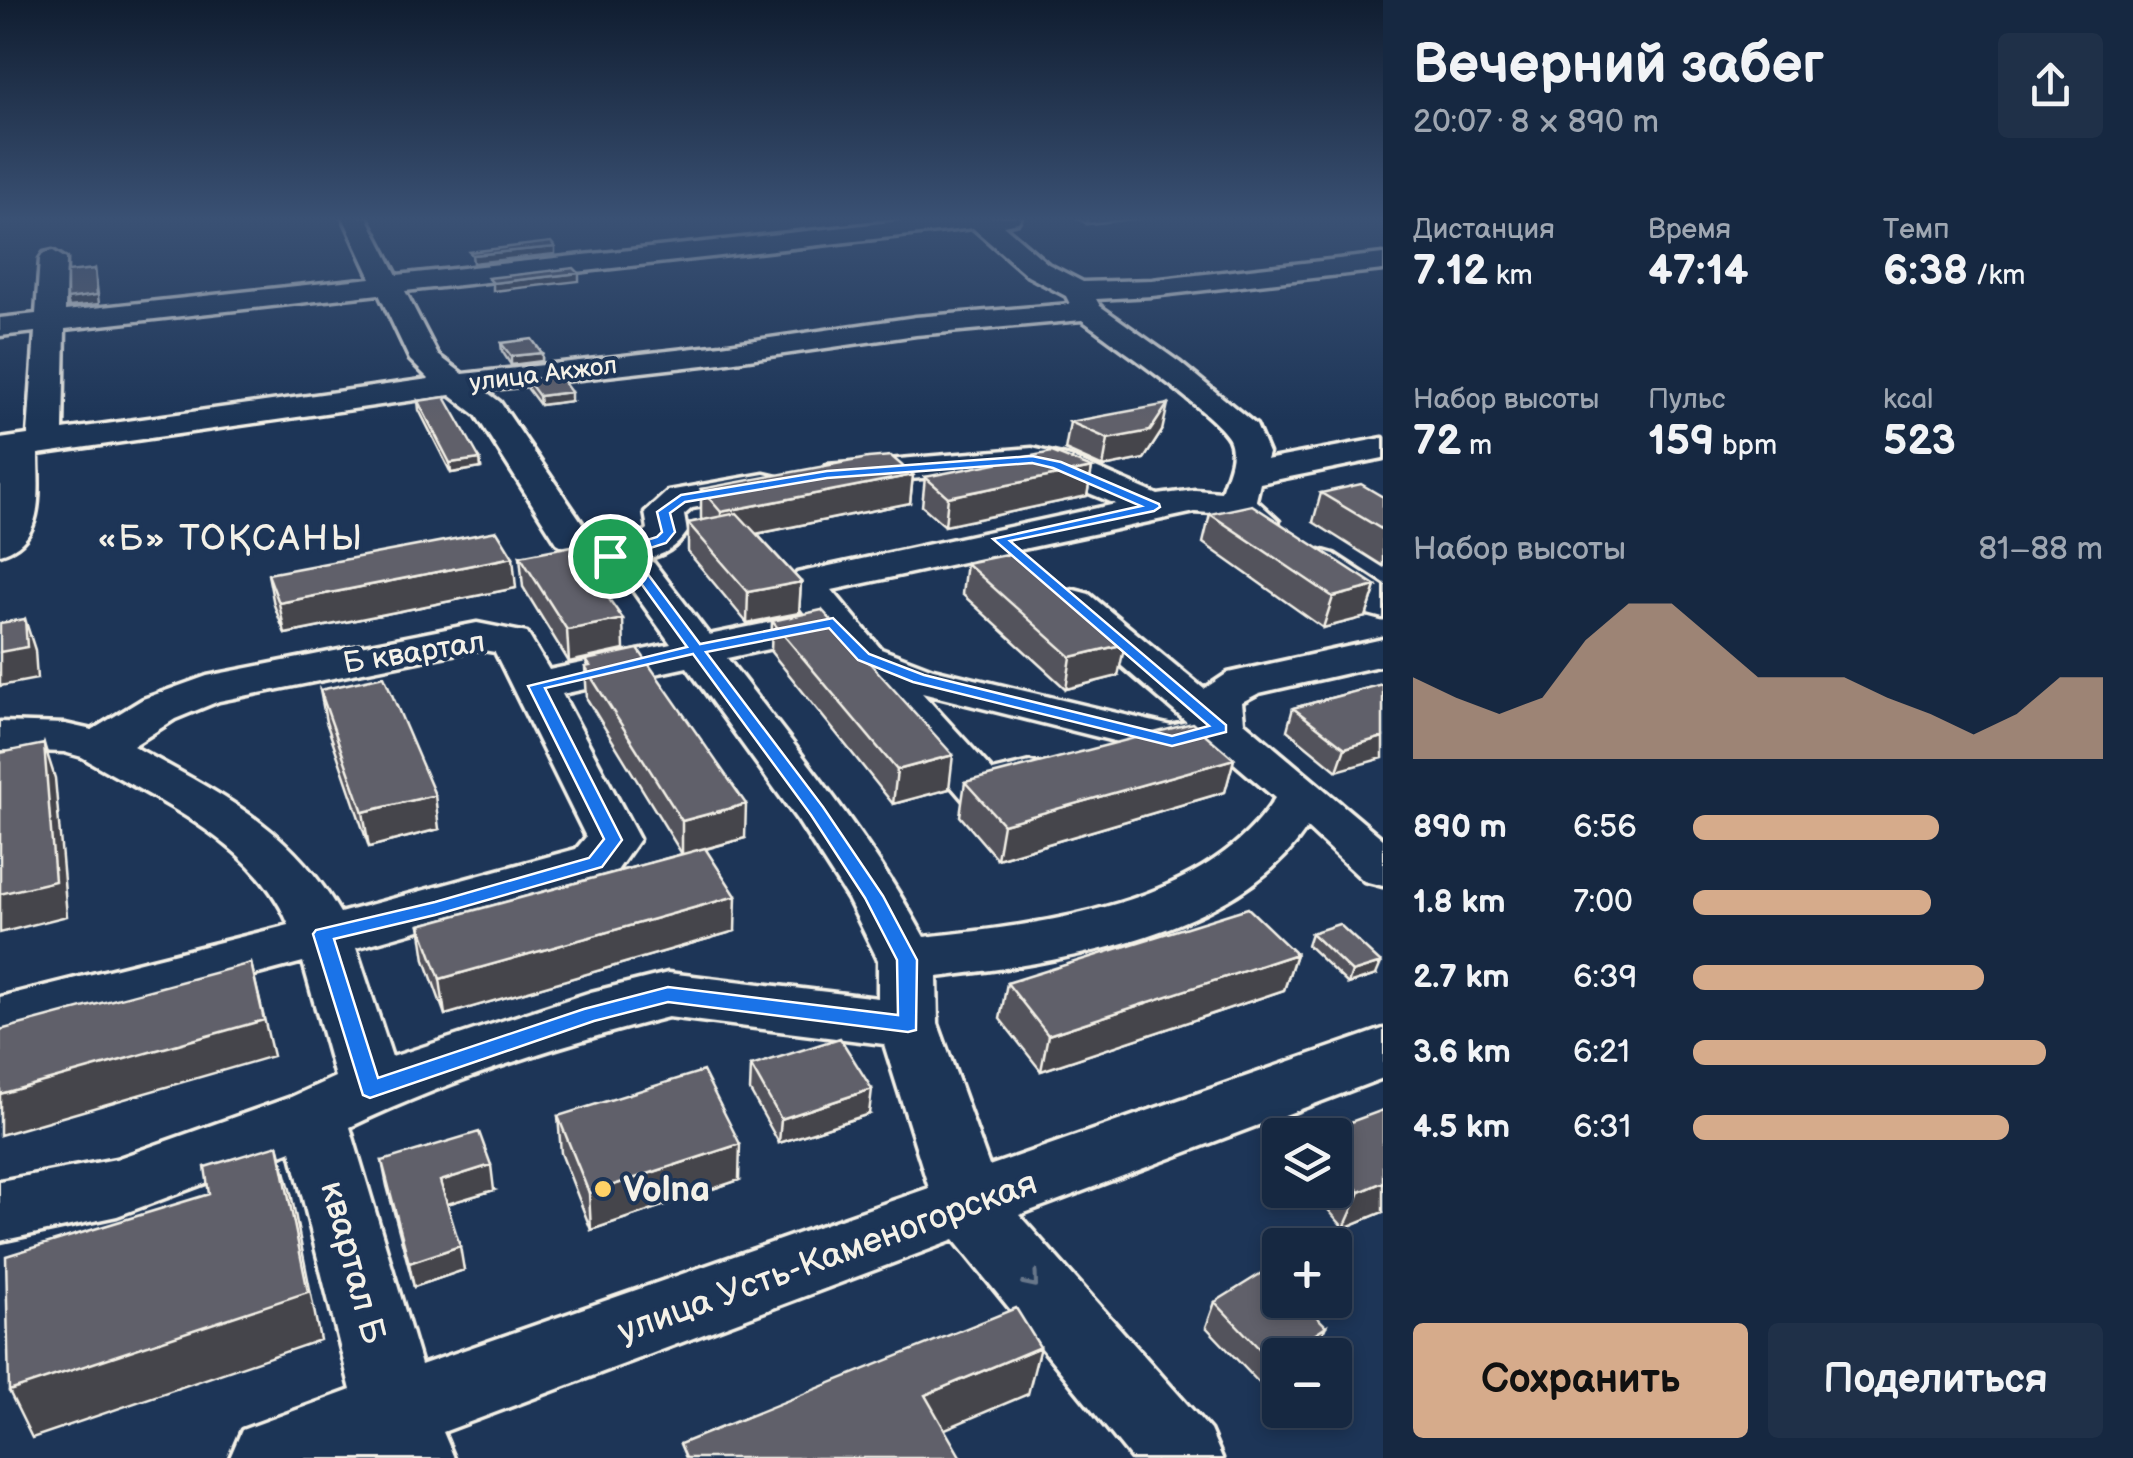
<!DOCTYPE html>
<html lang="ru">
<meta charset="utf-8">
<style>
body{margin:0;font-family:"Balsamiq Sans",sans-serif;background:#1f3048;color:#f1f3f6;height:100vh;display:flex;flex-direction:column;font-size:38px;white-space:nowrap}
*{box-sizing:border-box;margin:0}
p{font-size:32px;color:#9ea6b1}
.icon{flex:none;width:55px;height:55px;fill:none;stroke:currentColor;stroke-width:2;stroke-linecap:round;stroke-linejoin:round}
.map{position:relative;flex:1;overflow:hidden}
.side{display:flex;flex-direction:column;background:#162841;width:750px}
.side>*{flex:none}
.fabs{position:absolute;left:1262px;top:1118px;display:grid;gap:20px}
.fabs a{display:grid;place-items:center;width:90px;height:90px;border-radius:10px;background:#162841;box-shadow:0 5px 15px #0003,0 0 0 2px #35445a;font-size:50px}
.pin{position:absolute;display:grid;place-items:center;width:85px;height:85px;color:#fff;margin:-42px;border:5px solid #fff;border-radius:50%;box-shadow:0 2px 10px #0007}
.round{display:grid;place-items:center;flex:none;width:105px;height:105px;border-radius:10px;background:#1f3048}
.overview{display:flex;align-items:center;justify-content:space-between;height:170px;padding:0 30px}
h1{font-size:55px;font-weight:700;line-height:75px}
.figures{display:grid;grid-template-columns:repeat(3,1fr);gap:15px;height:170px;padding:10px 30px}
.figures div{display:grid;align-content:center}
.figures b{font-size:42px;font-weight:700}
.figures small{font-size:28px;font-weight:400}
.figures p{font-size:28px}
.chart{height:280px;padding:20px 30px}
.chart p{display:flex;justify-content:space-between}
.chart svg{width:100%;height:180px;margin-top:10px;fill:#d6ab8b;opacity:.7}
.primary-button{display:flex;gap:20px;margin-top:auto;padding:20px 30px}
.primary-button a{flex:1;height:115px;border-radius:10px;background:#d6ab8b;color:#111;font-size:40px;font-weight:700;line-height:115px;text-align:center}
.primary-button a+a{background:#1f3048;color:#f1f3f6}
ul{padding:0 30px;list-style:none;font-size:32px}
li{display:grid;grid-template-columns:160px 120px 1fr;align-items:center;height:75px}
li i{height:25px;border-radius:12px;background:#d6ab8b}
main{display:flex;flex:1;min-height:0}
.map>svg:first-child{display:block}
</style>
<main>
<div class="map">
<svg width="1383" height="1458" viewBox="0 0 1383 1458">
<rect width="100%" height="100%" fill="#1d3557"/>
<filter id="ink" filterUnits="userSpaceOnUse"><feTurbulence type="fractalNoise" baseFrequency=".01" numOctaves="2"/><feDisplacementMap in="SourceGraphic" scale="20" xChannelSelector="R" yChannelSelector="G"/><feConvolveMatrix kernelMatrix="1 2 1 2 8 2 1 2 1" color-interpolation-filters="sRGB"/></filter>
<g filter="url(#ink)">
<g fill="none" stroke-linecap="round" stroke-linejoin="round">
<defs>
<path id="minor" d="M343 217H367L397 275 938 217H1021L1018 222 1003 225 1048 264 1083 282 1152 280 1383 254V270L1152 296 1096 299 1100 306 1179 362 1256 425 1268 453 1266 460 1383 438V458L1260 483 1256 500 1279 521 1273 529C1251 535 1247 524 1228 516 1219 512 1205 513 1195 512L832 590 881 649 933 669 1171 726 1187 722 1059 612 1053 603 1059 594 1074 590 1089 594 1204 689 1228 673 1383 639V665L1259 693 1242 702 1244 722 1383 839V886L1364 881 1307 828C1237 936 1056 963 937 977L938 1024 989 1166 1383 1029V1078L1019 1215 1210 1430 1222 1458H1131L954 1240 443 1432 454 1458H230L242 1430 351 1390 291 1151 117 1216 0 1241V1181L116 1159 291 1097 335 1077 303 962 0 1043V997L289 925C255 841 155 800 82 757L64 752 0 750V722L65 724 92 730 143 699 207 676 477 623 527 633 549 670 671 644 626 581 557 543 476 415 450 395 38 454C38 491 46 542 0 554V439L28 435 35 332 0 336V318L36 314 40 259 44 253 53 251 66 259 65 311 371 278ZM973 228 1028 276 1066 296 1070 304 916 317 721 345 463 374 438 355 405 291ZM379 294 410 360 429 379 63 430 65 329ZM1082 320C1109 340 1217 415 1229 439 1237 455 1226 475 1221 492L1195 490 1158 495 1070 457 1032 448 827 465 822 473 827 481 840 484 1032 470 1116 504 797 573C785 590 796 601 806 615L709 635 654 563 646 559C664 555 676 548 687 532L684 515 692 508 777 493 782 485 777 477 764 474 668 491 645 512 648 529 637 538 615 543 585 527 500 402 484 390 721 363 916 335ZM823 637 964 801C992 808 1020 795 1048 788L1055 777 1048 766 1030 762 993 771 922 693 1122 743 1119 748 1126 758 1143 763 1213 745 1275 798C1208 906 1039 925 924 937 870 837 796 748 727 658ZM477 649 495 652 586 837 576 849 340 913C290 826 218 793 133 746L175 719 219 701ZM687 667 798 821 848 899 878 960V998L668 973 591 992 392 1057 356 948 614 875 639 839 562 694ZM668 1017 884 1044 929 1188 421 1365 350 1127C450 1079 561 1044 668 1017Z
M1320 550 1334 554 1383 586V618L1368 614 1306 570 1300 562 1306 554Z"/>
</defs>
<use href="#minor" stroke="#f4f1e8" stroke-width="7"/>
<use href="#minor" fill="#1d3557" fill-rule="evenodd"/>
</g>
<path fill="#53535c" stroke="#f4f1e8" stroke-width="2.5" d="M1075 217H1151L1087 224Z
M501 343 542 353V361L511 365 502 351Z
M527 380 571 401 540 405 528 389Z
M418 401 480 459 481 468 451 473 419 410Z
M1070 422 1162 431 1144 459 1103 467 1065 450Z
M1092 468 1087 496 945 526 922 506 925 477Z
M913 475 910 503 757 534 801 582 799 613 747 623 688 552V523L702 520 701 518V489Z
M1321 493 1383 497V566L1313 522Z
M1210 514 1376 586 1366 617 1323 628 1203 543Z
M520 556 624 650 569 662 523 587Z
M966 563 1118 676 1066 689 962 594Z
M268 574 516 588 285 634 274 605Z
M772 621 949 789 893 804 771 652Z
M586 660 745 838 706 849 735 931 445 1015 425 960 420 925 682 854 587 699 585 667 587 666Z
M1383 684 1337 771 1287 730 1293 708Z
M320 690 439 829 369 847 326 722Z
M1234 759 1225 792 997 859 960 816 965 782Z
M1311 933 1376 975 1348 984 1307 945Z
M1296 954 1284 990 1041 1071 1000 1019 1007 983Z
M751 1066 869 1114 779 1143 750 1091Z
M558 1116 739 1180 591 1230 561 1153Z
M1335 1135 1383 1212 1344 1228 1311 1190H1335Z
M382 1161 494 1190 447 1204 464 1270 414 1287 387 1186Z
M1215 1302 1315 1351 1309 1355H1280L1262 1386 1206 1327Z"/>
<path fill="#44444b" stroke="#f4f1e8" stroke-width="2.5" d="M1088 217H1151L1087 224Z
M555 247V254L473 263 472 255Z
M95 269 99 304 69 307 67 299Z
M579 273V281L493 291V283Z
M542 353V361L511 365V356Z
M571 392V401L540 405 539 396Z
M1168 404 1162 431 1144 459 1103 467 1108 439Z
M480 459 481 468 451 473 450 463Z
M1092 468 1087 496 945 526 948 497Z
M913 475 910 503 721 541V512Z
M513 557 516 588 285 634 279 603Z
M801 582 799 613 747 623 748 592Z
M1376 586 1366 617 1323 628 1333 597Z
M25 619 35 650 37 679 0 686V652Z
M623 619 624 650 569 662 567 630Z
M1125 644 1118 676 1066 689 1071 657Z
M1383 737V758L1337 771 1345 748Z
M44 744 55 778 67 916 0 933V894Z
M953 755 949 789 893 804 897 770Z
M1234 759 1225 792 997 859 1003 824Z
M435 795 439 829 369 847 363 812Z
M746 804 745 838 682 855V821Z
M736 896 735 931 445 1015 440 979Z
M1296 954 1284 990 1041 1071 1048 1035Z
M251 963 273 1056 0 1135V1094Z
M1381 963 1376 975 1348 984 1352 972Z
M872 1089 869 1114 779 1143 781 1119Z
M740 1144 739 1180 591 1230 589 1193Z
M278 1145 291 1193 320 1340 32 1438 9 1391Z
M491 1165 494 1190 444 1205 440 1181Z
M1383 1182V1212L1344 1228 1360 1192Z
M460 1246 464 1270 414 1287 409 1263Z
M1326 1326 1315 1351 1309 1355H1283Z
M1040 1347 1028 1394 917 1441 925 1395Z
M1280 1357V1374L1262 1386 1272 1362Z"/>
<path fill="#61616b" stroke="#f4f1e8" stroke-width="2.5" d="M551 242 555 247 472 255 469 252Z
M574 268 579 273 493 283 488 278Z
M95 269 97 295 67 299V272Z
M532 339 542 353 511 356 501 343Z
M559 376 571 392 539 396 527 380Z
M445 397 480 459 450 463 418 401Z
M1168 404 1150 431 1108 439 1070 422Z
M1052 452 1092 468 948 497 925 477Z
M891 456 913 475 721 512 701 489 868 458Z
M1361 484 1383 497V530L1321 493Z
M1252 505 1376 586 1333 597 1210 514Z
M737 513 801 582 748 592 688 523Z
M497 531 513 557 279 603 268 574Z
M572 546 623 619 567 630 520 556Z
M1015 553 1125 644 1071 657 966 563Z
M822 610 953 755 897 770 772 621Z
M25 619 27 647 0 652V623Z
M638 649 746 804 682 821 585 667 590 666 586 660Z
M384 676 435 795 363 812 320 690Z
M1383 684V737L1345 748 1293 708Z
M1192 723 1234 759 1003 824 965 782Z
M44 744 55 881 0 894V753Z
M705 848 736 896 440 979 420 925Z
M1248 908 1296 954 1048 1035 1007 983Z
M1339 924 1381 963 1352 972 1311 933Z
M251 963 264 1020 0 1094V1030Z
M840 1038 872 1089 781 1119 751 1066Z
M703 1071 740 1144 589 1193 558 1116Z
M1383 1110V1182L1360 1192 1335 1164V1135H1315Z
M479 1132 491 1165 440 1181 460 1246 409 1263 382 1161Z
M278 1145 308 1292 9 1391 6 1256 209 1194 205 1167Z
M1268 1269 1280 1281V1300H1300L1326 1326 1283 1355H1280V1357L1272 1362 1215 1302Z
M1016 1308 1040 1347 925 1395 961 1458H686L680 1444Z"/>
<defs><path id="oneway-chevron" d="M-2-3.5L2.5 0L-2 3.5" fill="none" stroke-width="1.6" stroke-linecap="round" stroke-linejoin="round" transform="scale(2.5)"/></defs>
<use stroke="#68778a" href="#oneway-chevron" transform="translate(1032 1281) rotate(50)"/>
</g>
<linearGradient id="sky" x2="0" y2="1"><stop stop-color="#101d30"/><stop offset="0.52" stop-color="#3a5174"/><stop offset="1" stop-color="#3a5174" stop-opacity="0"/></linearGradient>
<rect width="1383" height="421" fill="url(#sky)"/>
<path fill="#1a73e8" stroke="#fff" stroke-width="2.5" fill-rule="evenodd" d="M1032 456 1061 462 1159 504 1160 507 1154 511 1010 541 1226 725V732L1172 746 913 682 858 660 829 628 706 652 823 807 883 896 917 960 916 1030 908 1032 668 1002 594 1021 370 1098 363 1095 313 934 316 930 435 902 589 858 604 839 528 686 687 647 635 575 605 559V553L657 537 662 532 657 512 681 495 827 471ZM1032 463 1053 468 1141 506 993 539 1209 726 1172 736 924 675 869 654 833 618 700 644 644 569 622 557 666 543 675 532 670 513 685 502 827 478ZM693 654 811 815 865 898 897 960 898 1015 668 987 584 1009 378 1078 334 939 435 915 602 867 622 840 545 688Z"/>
<circle fill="#ffd166" stroke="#1d3557" stroke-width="4" cx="603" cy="1189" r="10"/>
<g text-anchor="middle" stroke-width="8" stroke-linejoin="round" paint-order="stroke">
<g font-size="25" fill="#f4f1e8" stroke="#1d3557">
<text transform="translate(543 373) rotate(-7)" y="9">улица Акжол</text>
</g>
<g font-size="30" fill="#f4f1e8" stroke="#1d3557">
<text transform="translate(414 652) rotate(-9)" y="10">Б квартал</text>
</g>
<g font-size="35" letter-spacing="2.5" fill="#f4f1e8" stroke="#1d3557">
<text x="231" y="550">«Б» ТОҚСАНЫ</text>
</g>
<g font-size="35" font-weight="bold" fill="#f4f1e8" stroke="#1d3557" text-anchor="start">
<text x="623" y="1201">Volna</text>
</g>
<g font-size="35" fill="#f4f1e8" stroke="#1d3557">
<text transform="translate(827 1256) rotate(-20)" y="12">улица Усть-Каменогорская</text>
<text transform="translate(354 1262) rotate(75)" y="12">квартал Б</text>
</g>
</g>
</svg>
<div class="fabs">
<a><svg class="icon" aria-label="layers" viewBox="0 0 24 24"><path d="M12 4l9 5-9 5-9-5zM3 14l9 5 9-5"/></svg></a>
<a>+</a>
<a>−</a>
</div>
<div class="pin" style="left:610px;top:556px;background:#1e9e55"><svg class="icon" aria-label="arrive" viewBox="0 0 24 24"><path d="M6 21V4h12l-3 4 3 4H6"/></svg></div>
</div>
<section class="side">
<div class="overview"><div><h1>Вечерний забег</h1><p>20:07 · 8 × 890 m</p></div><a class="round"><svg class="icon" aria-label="share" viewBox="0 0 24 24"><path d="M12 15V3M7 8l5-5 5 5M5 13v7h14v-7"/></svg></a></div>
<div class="figures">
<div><p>Дистанция</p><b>7.12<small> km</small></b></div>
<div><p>Время</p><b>47:14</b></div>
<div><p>Темп</p><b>6:38<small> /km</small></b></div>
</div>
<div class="figures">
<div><p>Набор высоты</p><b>72<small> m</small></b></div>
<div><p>Пульс</p><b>159<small> bpm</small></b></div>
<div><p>kcal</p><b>523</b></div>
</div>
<div class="chart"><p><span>Набор высоты</span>81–88 m</p>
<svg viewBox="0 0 160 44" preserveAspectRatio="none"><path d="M0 44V24L10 29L20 33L30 29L40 15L50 6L60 6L70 15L80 24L90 24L100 24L110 29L120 33L130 38L140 33L150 24L160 24V44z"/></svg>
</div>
<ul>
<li><b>890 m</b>6:56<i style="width:60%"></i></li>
<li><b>1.8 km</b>7:00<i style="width:58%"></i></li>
<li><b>2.7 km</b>6:39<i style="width:71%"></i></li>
<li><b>3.6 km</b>6:21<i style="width:86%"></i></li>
<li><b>4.5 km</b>6:31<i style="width:77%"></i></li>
</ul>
<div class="primary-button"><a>Сохранить</a><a>Поделиться</a></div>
</section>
</main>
